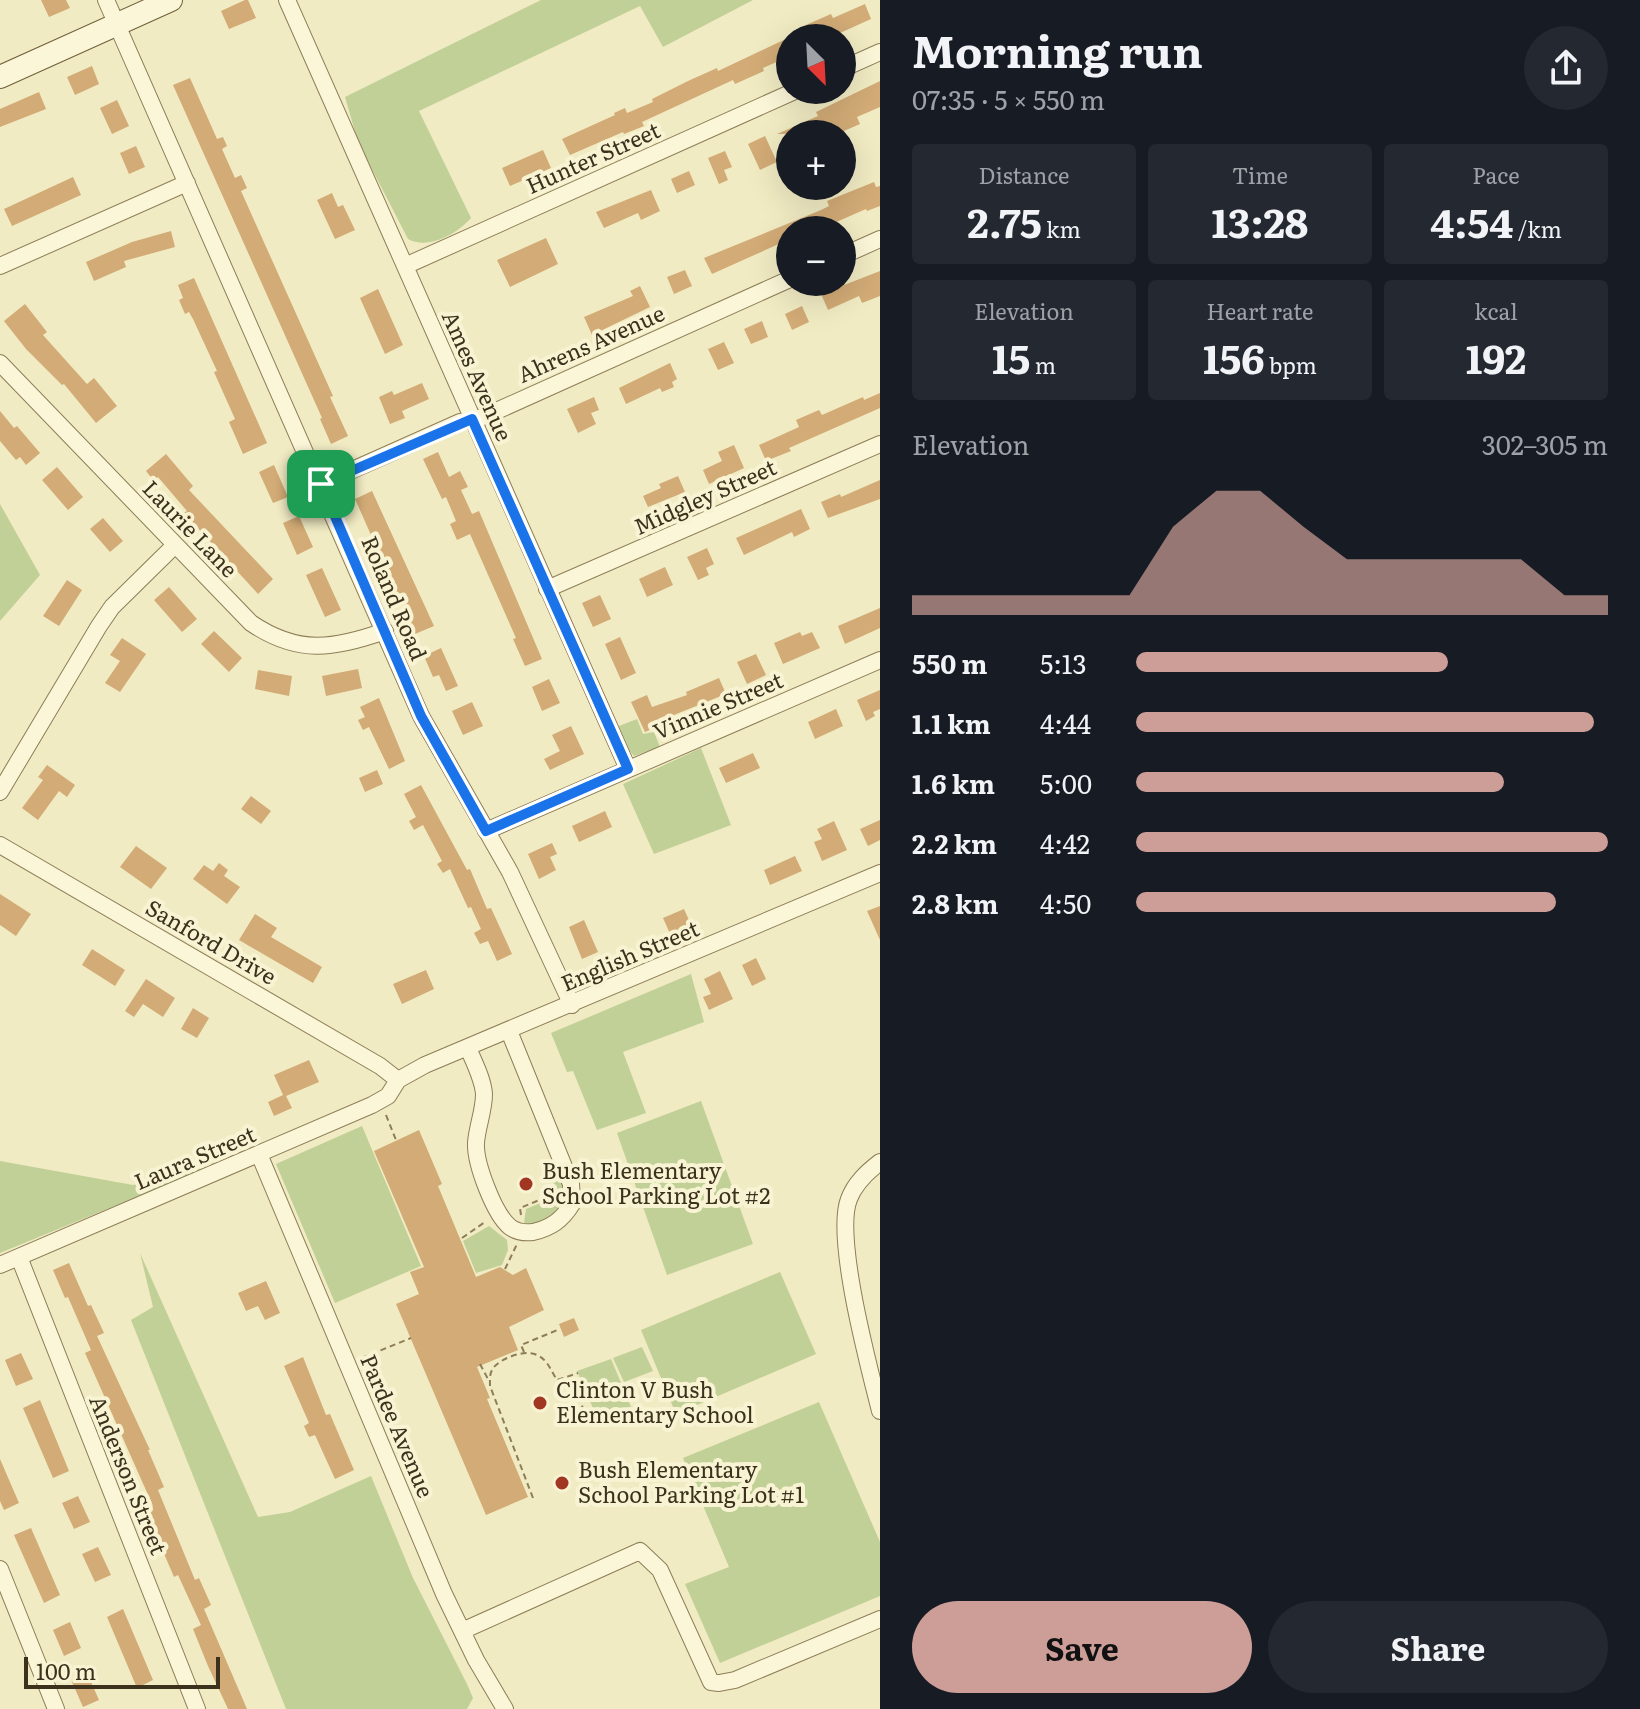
<!DOCTYPE html>
<meta charset="utf-8">
<style>
body{margin:0;font-family:Literata,serif;background:#242831;color:#f1f3f6;height:100vh;display:flex;flex-direction:column;font-size:30px;white-space:nowrap}
*{box-sizing:border-box;margin:0}
p{font-size:26px;color:#9ea1a6}
.icon{flex:none;width:44px;height:44px;fill:none;stroke:currentColor;stroke-width:2;stroke-linecap:round;stroke-linejoin:round}
.map{position:relative;flex:1;overflow:hidden}
.drawer{display:flex;flex-direction:column;background:#171b24;width:760px}
.drawer>*{flex:none}
.needle{width:52px;rotate:156deg}
.fabs{position:absolute;left:776px;top:24px;display:grid;gap:16px}
.fabs a{display:grid;place-items:center;width:80px;height:80px;border-radius:50%;background:#171b24;box-shadow:0 8px 32px #0002;font-size:40px}
.scale{position:absolute;left:24px;bottom:20px;width:196px;box-sizing:border-box;padding-left:8px;border:4px solid #3c311d;border-top:0;font-size:22px;line-height:28px;white-space:nowrap;color:#3c311d;-webkit-text-stroke:6px #f8f3d3;paint-order:stroke}
.pin{position:absolute;display:grid;place-items:center;width:68px;height:68px;color:#fff;margin:-34px;border-radius:16px;box-shadow:0 4px 12px #0006}
.round{display:grid;place-items:center;flex:none;width:84px;height:84px;border-radius:42px;background:#242831}
.head{display:flex;align-items:center;justify-content:space-between;height:136px;padding:0 32px}
h1{font-size:44px;font-weight:700;line-height:60px}
.metrics{display:grid;grid-template-columns:repeat(3,1fr);gap:12px;height:136px;padding:8px 32px}
.metrics div{display:grid;align-content:center;border-radius:8px;background:#242831;text-align:center}
.metrics b{font-size:40px;font-weight:700}
.metrics small{font-size:22px;font-weight:400}
.metrics p{font-size:22px}
.chart{height:224px;padding:16px 32px}
.chart p{display:flex;justify-content:space-between}
.chart svg{width:100%;height:144px;margin-top:8px;fill:#cd9e97;opacity:.7}
.cta{display:flex;gap:16px;margin-top:auto;padding:16px 32px}
.cta a{flex:1;height:92px;border-radius:48px;background:#cd9e97;color:#111;font-size:32px;font-weight:700;line-height:92px;text-align:center}
.cta a+a{background:#242831;color:#f1f3f6}
ul{padding:0 32px;list-style:none;font-size:26px}
li{display:grid;grid-template-columns:128px 96px 1fr;align-items:center;height:60px}
li i{height:20px;border-radius:10px;background:#cd9e97}
main{display:flex;flex:1;min-height:0}
.map>svg:first-child{display:block}
</style>
<main>
<div class="map">
<svg width="880" height="1709" viewBox="0 0 880 1709">
<rect width="100%" height="100%" fill="#f1ebc3"/>
<path fill="#c0d096" d="M541 0H753L663 47 640 6 419 111 471 218C457 234 428 250 408 239L358 142 345 97Z
M0 504 40 575 0 621Z
M637 719 643 734 654 732 660 747 634 756 629 750 619 726Z
M701 748 731 825 654 854 623 784Z
M691 974 704 1022 623 1052 646 1113 597 1130 573 1071 567 1072 551 1033Z
M701 1101 753 1244 667 1275 617 1133Z
M362 1126 421 1266 335 1303 276 1164Z
M0 1161 133 1185 209 1167 0 1253Z
M557 1181 563 1183C566 1208 550 1226 524 1223L526 1209 553 1198 552 1185Z
M489 1226 507 1240 508 1250 502 1265 476 1273 463 1241Z
M140 1253 258 1517 290 1512 371 1476 413 1578 467 1684 473 1698 467 1709H286L131 1320 153 1307Z
M780 1272 816 1354 676 1414 641 1330Z
M642 1347 653 1371 624 1382 613 1358Z
M611 1359 632 1409 599 1422 577 1371Z
M819 1402 880 1542V1596L720 1663 685 1584 729 1567 683 1458Z"/>
<path fill="#d2ab76" d="M41 0H66L70 8 49 17Z
M245 0H248L256 18 229 29 221 11Z
M865 4 871 19 840 33 842 38H804L799 28 831 14 833 18Z
M790 37V56L763 68 764 71 735 84 733 80 642 122 644 126 624 134 623 132 570 155 562 139 615 115 614 113 625 108 627 113 653 102 652 99 688 81 717 68 718 71Z
M92 66 99 84 75 95 67 77Z
M190 78 217 139 223 137 227 146 222 149 235 178 241 175 247 188 241 191 333 396 330 397 348 436 331 444 320 419 322 418 173 85Z
M880 81V107L857 117 860 124 837 134H834L832 129 820 134H777L818 116 816 112Z
M39 92 46 109 0 127V109Z
M117 100 129 126 112 134 100 108Z
M765 136 777 162 760 170 748 144Z
M136 146 145 167 129 174 120 153Z
M543 150 551 168 510 186 502 168Z
M725 151 732 167 724 170 728 180 719 184 708 158Z
M689 171 695 185 677 193 671 179Z
M73 177 81 195 12 226 4 209Z
M874 182 876 187 880 186V206L867 211 866 209 818 230H790V239L712 274 704 258 821 210 829 206 827 201Z
M651 190 660 211 641 220 638 213 604 228 596 212Z
M332 193 338 207 343 205 355 230 335 239 317 200Z
M171 231 175 247 124 261 126 267 94 281 86 262 132 242Z
M546 238 558 264 510 287 497 260Z
M685 270 692 286 674 294 667 277Z
M880 271V296L862 303 859 296 828 310 821 294Z
M194 278 267 443 243 454 229 422 235 419 214 372 217 371 193 319 189 312 185 314 179 300 183 298 178 285Z
M640 286 650 307 592 335 584 317 633 296 630 291Z
M378 289 403 345 385 354 360 298Z
M25 304 47 332 43 335 87 384 94 378 117 406 96 423 64 384 62 385 26 349 4 321Z
M802 306 809 322 792 330 785 314Z
M762 321 768 337 751 344 744 329Z
M724 342 734 363 718 370 708 349Z
M670 363 677 379 672 382 674 387 662 392 660 388 626 404 619 388Z
M422 383 429 399 402 411 405 418 390 424 379 397 392 391 394 395Z
M880 393V408L789 448 791 451 766 461 759 445 799 427 796 420 819 410 822 415 863 397 864 400Z
M594 397 599 410 591 413 596 424 578 433 567 409Z
M0 411 14 428 17 426 40 453 26 465 20 457 16 460 0 441Z
M734 445 744 468 709 484 703 470 722 461 718 452Z
M438 452 449 477 460 471 468 487 461 490 472 514 479 511 542 659 525 666 513 639 516 638 470 534 457 540 450 524 456 521 446 497 442 499 423 459Z
M166 454 193 486 189 490 273 579 258 594 184 513 187 511 158 477 154 481 146 471Z
M274 465 288 497 273 503 259 472Z
M57 467 83 497 68 510 42 480Z
M678 476 685 492 648 507 643 496 661 488 659 484Z
M880 480V499L828 518 821 502 840 494 841 497Z
M372 491 434 626 415 634 355 499Z
M801 509 810 529 794 537 792 532 744 555 736 538Z
M299 516 313 547 297 555 283 523Z
M103 518 123 541 110 552 90 529Z
M707 548 714 564 706 568 709 575 698 580 687 557Z
M665 567 673 585 647 597 639 579Z
M322 568 341 610 325 617 306 575Z
M67 580 82 590 59 626 43 616Z
M169 587 197 619 182 632 154 600Z
M600 595 611 619 593 627 582 603Z
M880 608V628L845 644 838 626Z
M214 631 242 658 229 672 201 644Z
M800 632 802 636 812 632 820 648 783 664 774 643Z
M620 637 636 673 621 680 605 644Z
M122 638 146 654 120 692 105 683 120 661 110 655Z
M441 648 458 686 446 691 439 675 433 677 424 656Z
M756 654 766 675 747 684 737 662Z
M358 669 362 688 326 696 322 676Z
M258 670 292 676 289 696 255 689Z
M719 678 726 694 659 721 661 725 645 732 631 702 647 695 652 707 687 695 686 692Z
M549 679 560 703 542 711 532 687Z
M880 690V709L873 712 875 716 866 721 857 700Z
M379 698 405 761 389 769 369 727 363 730 358 720 365 717 360 707Z
M472 702 483 726 463 735 452 711Z
M836 709 843 726 815 739 808 722Z
M571 726 584 754 550 770 544 759 560 751 552 735Z
M753 753 760 768 726 783 719 768Z
M47 765 75 785 67 797 59 791 38 820 22 808 43 780 38 777Z
M377 770 383 784 365 792 359 778Z
M421 785 467 870 470 869 487 909 491 908 512 954 497 961 488 941 480 944 474 933 481 929 471 907 468 908 450 869 443 873 437 864 442 861 423 825 414 830 409 821 416 817 404 794Z
M251 796 271 811 261 824 241 809Z
M605 811 612 827 579 842 572 826Z
M880 820V840L868 846 860 829Z
M834 821 847 850 822 861 814 842 822 839 817 829Z
M552 843 557 854 550 857 556 870 539 879 528 854Z
M136 846 167 868 151 889 120 867Z
M795 856 802 871 770 885 764 870Z
M219 863 228 870 224 876 240 887 227 904 193 879 204 865 213 871Z
M0 894 31 914 16 936 0 925Z
M880 906V940L867 911Z
M684 909 692 927 671 936 663 918Z
M255 914 277 928 271 937 322 967 313 983 239 940Z
M584 920 598 952 582 959 569 927Z
M92 949 125 970 115 986 82 965Z
M756 958 766 979 752 986 742 965Z
M426 970 434 989 402 1004 393 984Z
M720 971 733 999 709 1010 703 997 711 994 704 979Z
M146 979 175 998 163 1017 143 1004 134 1017 125 1011Z
M193 1008 209 1018 197 1038 181 1029Z
M309 1060 319 1082 286 1096 292 1108 274 1116 268 1102 283 1095 274 1075Z
M419 1130 442 1184 438 1186 476 1277 500 1267 513 1275 526 1268 544 1310 509 1327 518 1350 477 1367 490 1398 487 1399 528 1497 486 1515 396 1304 419 1294 410 1272 424 1267 374 1151Z
M69 1263 88 1306 91 1305 104 1333 97 1336 150 1450H148L164 1487 158 1490 195 1580 199 1578 211 1605 204 1609 247 1709H228L208 1666 193 1629 201 1625 178 1575 174 1577 162 1549 146 1509 153 1506 85 1353 91 1350 68 1297 65 1298 53 1270Z
M266 1281 280 1313 265 1320 258 1306 246 1311 238 1293Z
M574 1318 579 1330 564 1337 559 1324Z
M21 1353 33 1379 16 1386 5 1360Z
M303 1357 326 1415 330 1414 354 1470 335 1479 315 1435 309 1437 304 1426 309 1423 284 1366Z
M40 1400 69 1471 53 1478 23 1408Z
M0 1459 19 1503 4 1510 0 1501Z
M78 1496 90 1522 74 1529 62 1503Z
M31 1528 60 1595 44 1603 14 1535Z
M98 1547 111 1575 95 1582 82 1554Z
M123 1609 153 1680 137 1688 107 1617Z
M70 1622 81 1648 64 1656 53 1630Z
M88 1675 99 1700 83 1707 72 1682Z"/>
<g fill="none" stroke-linecap="round" stroke-linejoin="round">
<defs>
<path id="street" d="M106 0 421 716 510 872 572 1005
M287 0 628 769
M842 69 880 52
M842 256 880 239
M0 266 187 183
M405 266 797 90
M0 363 251 623C298 655 334 649 385 631
M321 484 460 422 483 417 790 279
M547 589 880 444
M0 792 99 626 112 607 175 545
M486 831 880 660
M0 845 380 1066 398 1080
M468 1048C474 1062 483 1079 484 1094 484 1111 477 1127 476 1143 475 1163 494 1214 510 1227 517 1232 525 1233 533 1232 551 1228 562 1220 572 1204L571 1184 509 1031
M398 1080 425 1065 880 873
M259 1154 444 1594 476 1660 505 1709
M880 1162C867 1172 855 1183 849 1199 834 1237 869 1367 880 1411
M19 1257 197 1709
M0 1265 372 1105 388 1096 398 1080
M0 1569 56 1709
M462 1631 640 1551 660 1570 711 1682 719 1683 735 1680 880 1619"/>
<path id="secondary" d="M0 77 171 0"/>
</defs>
<use href="#street" stroke="#8d7d58" stroke-width="18"/>
<use href="#secondary" stroke="#6f5e3b" stroke-width="24"/>
<path stroke="#8d7d58" stroke-width="2" stroke-dasharray="6 4" stroke-linecap="butt" d="M386 1115 396 1140
M521 1215 520 1208 549 1196
M462 1238 485 1222
M505 1269 517 1244
M524 1352 521 1345 560 1329
M362 1358 411 1338
M480 1364 489 1381
M570 1378 586 1415
M533 1498 490 1386C490 1380 489 1373 494 1367 502 1358 525 1349 537 1355 548 1360 551 1371 557 1380L578 1373"/>
<use href="#street" stroke="#fbf6d7" stroke-width="16"/>
<use href="#secondary" stroke="#fbf6d7" stroke-width="22"/>
</g>
<g fill="none" stroke-linecap="round" stroke-linejoin="round">
<defs>
<path id="route" d="M472 419 628 769 486 831 421 716 321 484Z"/>
</defs>
<use href="#route" stroke="#fff" stroke-width="16"/>
<use href="#route" stroke="#1a73e8" stroke-width="10"/>
</g>
<g fill="#a13723" stroke="#f8f3d3" stroke-width="3">
<circle cx="526" cy="1184" r="8"/>
<circle cx="540" cy="1403" r="8"/>
<circle cx="562" cy="1483" r="8"/>
</g>
<g text-anchor="middle" stroke-width="8" stroke-linejoin="round" paint-order="stroke">
<g font-size="22" fill="#3c311d" stroke="#f8f3d3">
<text transform="translate(593 158) rotate(-24)" y="8">Hunter Street</text>
<text transform="translate(591 344) rotate(-24)" y="8">Ahrens Avenue</text>
<text transform="translate(477 376) rotate(66)" y="8">Ames Avenue</text>
<text transform="translate(705 497) rotate(-24)" y="8">Midgley Street</text>
<text transform="translate(190 529) rotate(46)" y="8">Laurie Lane</text>
<text transform="translate(394 598) rotate(67)" y="8">Roland Road</text>
<text transform="translate(718 706) rotate(-23)" y="8">Vinnie Street</text>
<text transform="translate(211 942) rotate(30)" y="8">Sanford Drive</text>
<text transform="translate(630 956) rotate(-23)" y="8">English Street</text>
<text transform="translate(195 1158) rotate(-23)" y="8">Laura Street</text>
<text transform="translate(397 1426) rotate(67)" y="8">Pardee Avenue</text>
<text transform="translate(128 1475) rotate(68)" y="8">Anderson Street</text>
</g>
<g font-size="22" fill="#3c311d" stroke="#f8f3d3" text-anchor="start">
<text x="542" y="1179">Bush Elementary<tspan x="542" dy="25">School Parking Lot #2</tspan></text>
<text x="556" y="1398">Clinton V Bush<tspan x="556" dy="25">Elementary School</tspan></text>
<text x="578" y="1478">Bush Elementary<tspan x="578" dy="25">School Parking Lot #1</tspan></text>
</g>
</g>
</svg>
<div class="fabs">
<a><svg class="needle" viewBox="-14 -14 28 28"><path d="M0-13l5 13h-10z" fill="#e53935"/><path d="M0 13l5-13h-10z" fill="#9ea1a6"/></svg></a>
<a>+</a>
<a>−</a>
</div>
<div class="scale">100 m</div>
<div class="pin" style="left:321px;top:484px;background:#1e9e55"><svg class="icon" aria-label="arrive" viewBox="0 0 24 24"><path d="M6 21V4h12l-3 4 3 4H6"/></svg></div>
</div>
<section class="drawer">
<div class="head"><div><h1>Morning run</h1><p>07:35 · 5 × 550 m</p></div><a class="round"><svg class="icon" aria-label="share" viewBox="0 0 24 24"><path d="M12 15V3M7 8l5-5 5 5M5 13v7h14v-7"/></svg></a></div>
<div class="metrics">
<div><p>Distance</p><b>2.75<small> km</small></b></div>
<div><p>Time</p><b>13:28</b></div>
<div><p>Pace</p><b>4:54<small> /km</small></b></div>
</div>
<div class="metrics">
<div><p>Elevation</p><b>15<small> m</small></b></div>
<div><p>Heart rate</p><b>156<small> bpm</small></b></div>
<div><p>kcal</p><b>192</b></div>
</div>
<div class="chart"><p><span>Elevation</span>302–305 m</p>
<svg viewBox="0 0 160 44" preserveAspectRatio="none"><path d="M0 44V38L10 38L20 38L30 38L40 38L50 38L60 17L70 6L80 6L90 17L100 27L110 27L120 27L130 27L140 27L150 38L160 38V44z"/></svg>
</div>
<ul>
<li><b>550 m</b>5:13<i style="width:66%"></i></li>
<li><b>1.1 km</b>4:44<i style="width:97%"></i></li>
<li><b>1.6 km</b>5:00<i style="width:78%"></i></li>
<li><b>2.2 km</b>4:42<i style="width:100%"></i></li>
<li><b>2.8 km</b>4:50<i style="width:89%"></i></li>
</ul>
<div class="cta"><a>Save</a><a>Share</a></div>
</section>
</main>
